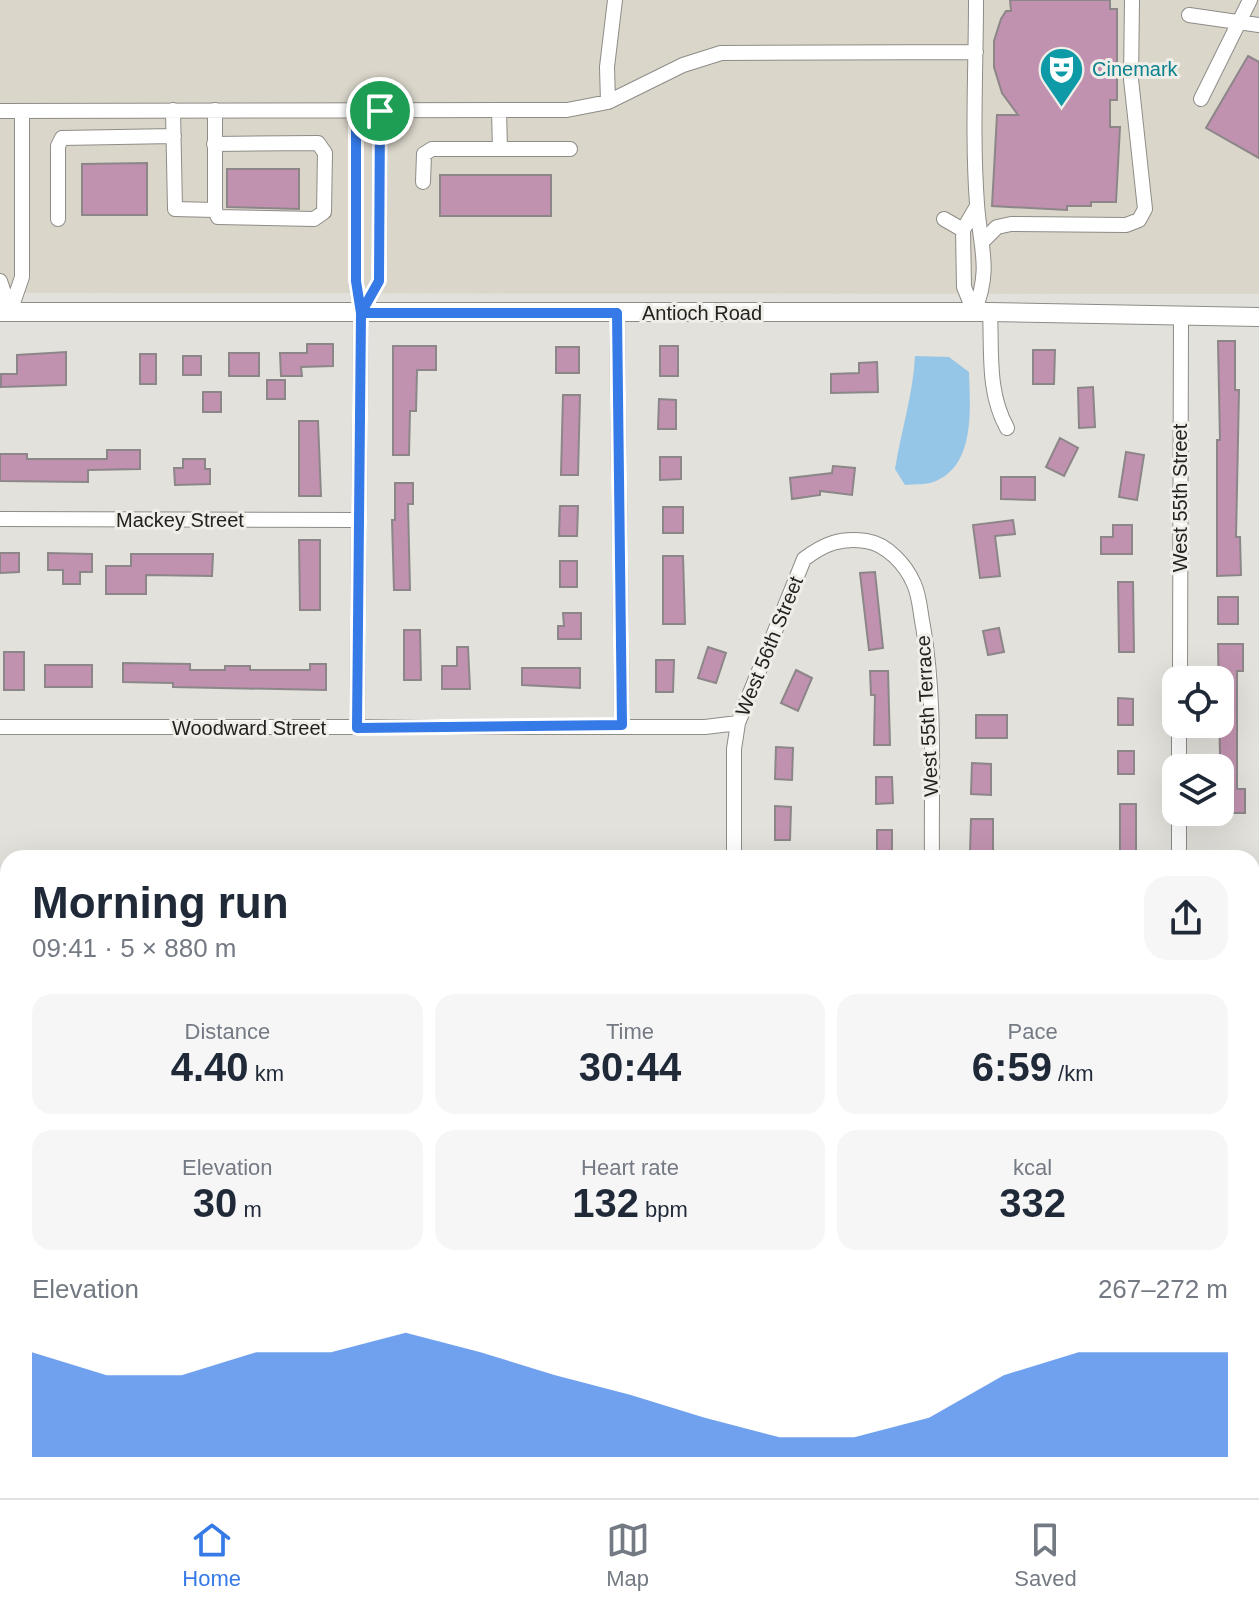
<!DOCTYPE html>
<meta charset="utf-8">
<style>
body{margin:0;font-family:Helvetica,sans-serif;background:#f6f6f7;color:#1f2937;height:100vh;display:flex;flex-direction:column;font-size:30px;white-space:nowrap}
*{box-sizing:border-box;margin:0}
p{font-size:26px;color:#747a83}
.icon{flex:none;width:44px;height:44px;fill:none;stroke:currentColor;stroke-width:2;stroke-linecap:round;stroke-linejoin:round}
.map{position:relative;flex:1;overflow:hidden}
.side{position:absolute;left:0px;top:850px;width:1260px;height:648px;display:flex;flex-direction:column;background:#fff;border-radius:24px 24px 0 0;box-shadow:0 8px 32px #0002}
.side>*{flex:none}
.tools{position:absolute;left:1162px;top:666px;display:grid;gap:16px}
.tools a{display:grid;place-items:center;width:72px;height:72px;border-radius:16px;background:#fff;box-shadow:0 8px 32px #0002;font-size:40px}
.pin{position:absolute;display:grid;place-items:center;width:68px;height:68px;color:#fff;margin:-34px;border:4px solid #fff;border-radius:50%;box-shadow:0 2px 8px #0007}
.round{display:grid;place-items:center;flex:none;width:84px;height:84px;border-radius:24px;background:#f6f6f7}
.summary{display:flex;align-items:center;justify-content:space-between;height:136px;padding:0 32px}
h1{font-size:44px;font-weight:700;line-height:60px}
.metrics{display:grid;grid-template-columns:repeat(3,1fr);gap:12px;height:136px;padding:8px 32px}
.metrics div{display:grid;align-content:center;border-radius:20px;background:#f6f6f7;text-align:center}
.metrics b{font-size:40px;font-weight:700}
.metrics small{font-size:22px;font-weight:400}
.metrics p{font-size:22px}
.chart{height:224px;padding:16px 32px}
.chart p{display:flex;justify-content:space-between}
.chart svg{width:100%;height:144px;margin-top:8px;fill:#357ae7;opacity:.7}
.dock{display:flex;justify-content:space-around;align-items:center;height:112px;border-top:2px solid #e0e1e3;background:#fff;font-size:22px;color:#747a83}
.dock a{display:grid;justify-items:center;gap:4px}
.dock .selected{color:#357ae7}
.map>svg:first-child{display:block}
</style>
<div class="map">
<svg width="1259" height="1498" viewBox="0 0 1259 1498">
<rect width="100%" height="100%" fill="#e3e1db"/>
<path fill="#dbd6ca" d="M0 0H1259V294L0 293Z"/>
<path fill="#96c6e7" d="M915 356 949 357 969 372C970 407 976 464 936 481 928 485 914 484 905 485L895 469C901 431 913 395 915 356Z"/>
<path fill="#c192af" stroke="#8c8689" stroke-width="2" d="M1010 0H1110V9H1117V100H1110V127H1120L1116 202H1091V206H1067V210L992 206 997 115H1018L1002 93 994 67V41L1001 19 1006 11H1011Z
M1248 56 1259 62V158L1206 128Z
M147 163V215H82V164Z
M227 169H299V209L227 207Z
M440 175H551V216H440Z
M1218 341H1235V390H1239L1236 537H1240L1241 575 1217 576V440H1220Z
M307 344H333V366L301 367 302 376H281L280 353H307Z
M393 346H436V370H417L416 411H410L409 455H393Z
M660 346H678V376H660Z
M556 347H579V373H556Z
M1033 350H1055L1054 384H1033Z
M66 352V385L1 387V374H17V355Z
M229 353H259V376H229Z
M140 354H156V384H140Z
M183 356H201V375H183Z
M877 362 878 392 831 393V374L859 373V363Z
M267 380H285V399H267Z
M1093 387 1095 427 1079 428 1078 388Z
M203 392H221V412H203Z
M563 395H580L578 475H561Z
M659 399 676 400V429H658Z
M299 421H318L321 496H299Z
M1060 438 1078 448 1064 476 1046 467Z
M107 450H140V469L88 470V482L0 481V454H27V459H107Z
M1126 452 1144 455 1137 500 1119 497Z
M660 457H681V479L660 480Z
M183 459H205V469H210V484L175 485 174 468H183Z
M833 466 855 468 852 495 820 491V495L792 499 790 478 832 473Z
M1001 477H1035V500L1001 499Z
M395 483H413V504H408L410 590H394L392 520H395Z
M560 506H578L577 536H559Z
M663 507H683V533H663Z
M1013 520 1015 534 995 536 1000 576 980 578 973 525Z
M1113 525H1132V554H1101V537H1113Z
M299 540H320V610H300Z
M0 553H19V572L0 573Z
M48 553 92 554V572H80V584H63V570H48Z
M131 554H213L212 576 146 575V594H106V566H131Z
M663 556H683L685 624H663Z
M560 561H577V587H560Z
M875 572 883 648 869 650 860 573Z
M1118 582H1133L1134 652H1119Z
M1218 597H1238V624H1218Z
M563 613H581V639H558V626H564Z
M999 628 1004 652 988 655 983 631Z
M404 630H420L421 680H404Z
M1218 644H1243V671H1237V789H1245V813H1221Z
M457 647H468L470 689H442V666H457Z
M708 647 726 653 716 683 698 678Z
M4 652H24V690H4Z
M656 660H674L673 692H656Z
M123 663 190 664V670H225V666H250V670H310V664H326V690L173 687V683L123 682Z
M45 665H92V687H45Z
M522 668H580V688L522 685Z
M796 670 812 678 798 711 781 703Z
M870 671H888L890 745H874L875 695H871Z
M1118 698 1133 699V725H1118Z
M976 715H1007V738H976Z
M776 747 793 748 792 780 775 779Z
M1118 751H1134V774H1118Z
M972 763 991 764V795L971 794Z
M876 777H892L893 803 876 804Z
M1120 804H1136V858H1120Z
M775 806 791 807 790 840H775Z
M971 819H993V853L970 852Z
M877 830H892V855H877Z"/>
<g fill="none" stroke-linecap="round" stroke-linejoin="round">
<defs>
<path id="minor" d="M1189 15 1259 25
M1201 99 1250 0
M608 102 607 67 615 0
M173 110 175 209 215 210
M0 111 567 110 608 102 683 65 721 53 976 52
M356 111V281L361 313 357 728
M499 111 500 149
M214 144 318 143 325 153 324 212 314 219 218 217 215 210V110
M423 182 424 154 432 149H570
M58 219V146L62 138 174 136
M944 219 963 230
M984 240 997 227 1011 224 1126 225 1139 220 1145 209 1131 79 1132 0
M0 281 10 311
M10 312 22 277V111
M974 312C992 268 980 248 977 204 972 136 976 67 976 0
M974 312 964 287 963 230 977 206
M990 312C992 352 987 392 1007 428
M361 313 379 281 380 111
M617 313 622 725
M0 519 359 520
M1180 680 1181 317
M0 727H705L738 723
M1179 768V724
M734 858V749L738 723 804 559C824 544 841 537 866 541 887 544 906 565 914 584 920 597 920 612 923 626 936 702 931 781 932 858
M1179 858V812
M1252 995H1259
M0 997H8
M0 1406H8
M1252 1420 1259 1421
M568 1490 569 1498
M965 1490V1498"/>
<path id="major" d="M0 312H990L1259 317"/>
</defs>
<use href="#minor" stroke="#8e8c87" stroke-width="16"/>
<use href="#major" stroke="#8e8c87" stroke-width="20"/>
<use href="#minor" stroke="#fff" stroke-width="14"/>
<use href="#major" stroke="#fff" stroke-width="18"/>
</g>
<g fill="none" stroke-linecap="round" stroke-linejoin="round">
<defs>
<path id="route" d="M380 111 379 281 361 313 357 728 622 725 617 313H361L356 281V111H380"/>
</defs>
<use href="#route" stroke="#fff" stroke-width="16"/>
<use href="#route" stroke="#357ae7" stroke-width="10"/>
</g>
<defs>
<symbol id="theatre-pin" viewBox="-11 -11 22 30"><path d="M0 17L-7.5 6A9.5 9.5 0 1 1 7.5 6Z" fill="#0f9aa8" stroke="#f0eee8"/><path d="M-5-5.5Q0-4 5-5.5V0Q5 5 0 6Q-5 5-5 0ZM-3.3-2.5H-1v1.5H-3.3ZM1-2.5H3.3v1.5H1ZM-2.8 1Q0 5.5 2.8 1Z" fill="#fff"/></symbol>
</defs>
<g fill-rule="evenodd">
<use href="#theatre-pin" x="1036" y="44" width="51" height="69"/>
</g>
<g text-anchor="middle" stroke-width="6" stroke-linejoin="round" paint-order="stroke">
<g font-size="20" fill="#0d838f" stroke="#f0eee8" text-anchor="start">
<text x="1092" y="76">Cinemark</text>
</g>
<g font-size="20" fill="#222220" stroke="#f0eee8">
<text x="702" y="320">Antioch Road</text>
<text transform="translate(1180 498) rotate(-90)" y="7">West 55th Street</text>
<text x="180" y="527">Mackey Street</text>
<text transform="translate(769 646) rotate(-68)" y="7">West 56th Street</text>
<text transform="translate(927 716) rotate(-93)" y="7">West 55th Terrace</text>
<text x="249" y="735">Woodward Street</text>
</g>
</g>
</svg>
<div class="tools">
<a><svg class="icon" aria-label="locate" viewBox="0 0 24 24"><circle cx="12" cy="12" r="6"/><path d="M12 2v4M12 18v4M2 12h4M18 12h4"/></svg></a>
<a><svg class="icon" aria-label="layers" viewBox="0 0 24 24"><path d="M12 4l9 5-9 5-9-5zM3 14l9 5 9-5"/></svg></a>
</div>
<div class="pin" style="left:380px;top:111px;background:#1e9e55"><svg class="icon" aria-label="arrive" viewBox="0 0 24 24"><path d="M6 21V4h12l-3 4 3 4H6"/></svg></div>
<section class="side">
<div class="summary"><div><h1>Morning run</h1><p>09:41 · 5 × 880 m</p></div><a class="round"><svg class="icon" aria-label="share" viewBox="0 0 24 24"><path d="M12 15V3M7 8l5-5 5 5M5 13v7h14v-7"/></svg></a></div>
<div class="metrics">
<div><p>Distance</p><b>4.40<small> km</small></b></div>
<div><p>Time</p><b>30:44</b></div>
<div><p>Pace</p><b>6:59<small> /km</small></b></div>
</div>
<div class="metrics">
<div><p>Elevation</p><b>30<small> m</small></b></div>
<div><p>Heart rate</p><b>132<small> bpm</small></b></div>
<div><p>kcal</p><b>332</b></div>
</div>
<div class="chart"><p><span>Elevation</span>267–272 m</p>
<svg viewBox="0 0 160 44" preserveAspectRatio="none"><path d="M0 44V12L10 19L20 19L30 12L40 12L50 6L60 12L70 19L80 25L90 32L100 38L110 38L120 32L130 19L140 12L150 12L160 12V44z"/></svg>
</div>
</section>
</div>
<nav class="dock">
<a class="selected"><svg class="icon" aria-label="home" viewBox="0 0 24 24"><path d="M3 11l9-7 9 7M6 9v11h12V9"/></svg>Home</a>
<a><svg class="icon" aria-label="map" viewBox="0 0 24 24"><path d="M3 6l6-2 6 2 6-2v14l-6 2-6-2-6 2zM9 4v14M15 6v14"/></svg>Map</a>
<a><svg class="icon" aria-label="saved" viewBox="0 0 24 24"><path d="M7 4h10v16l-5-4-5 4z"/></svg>Saved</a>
</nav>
